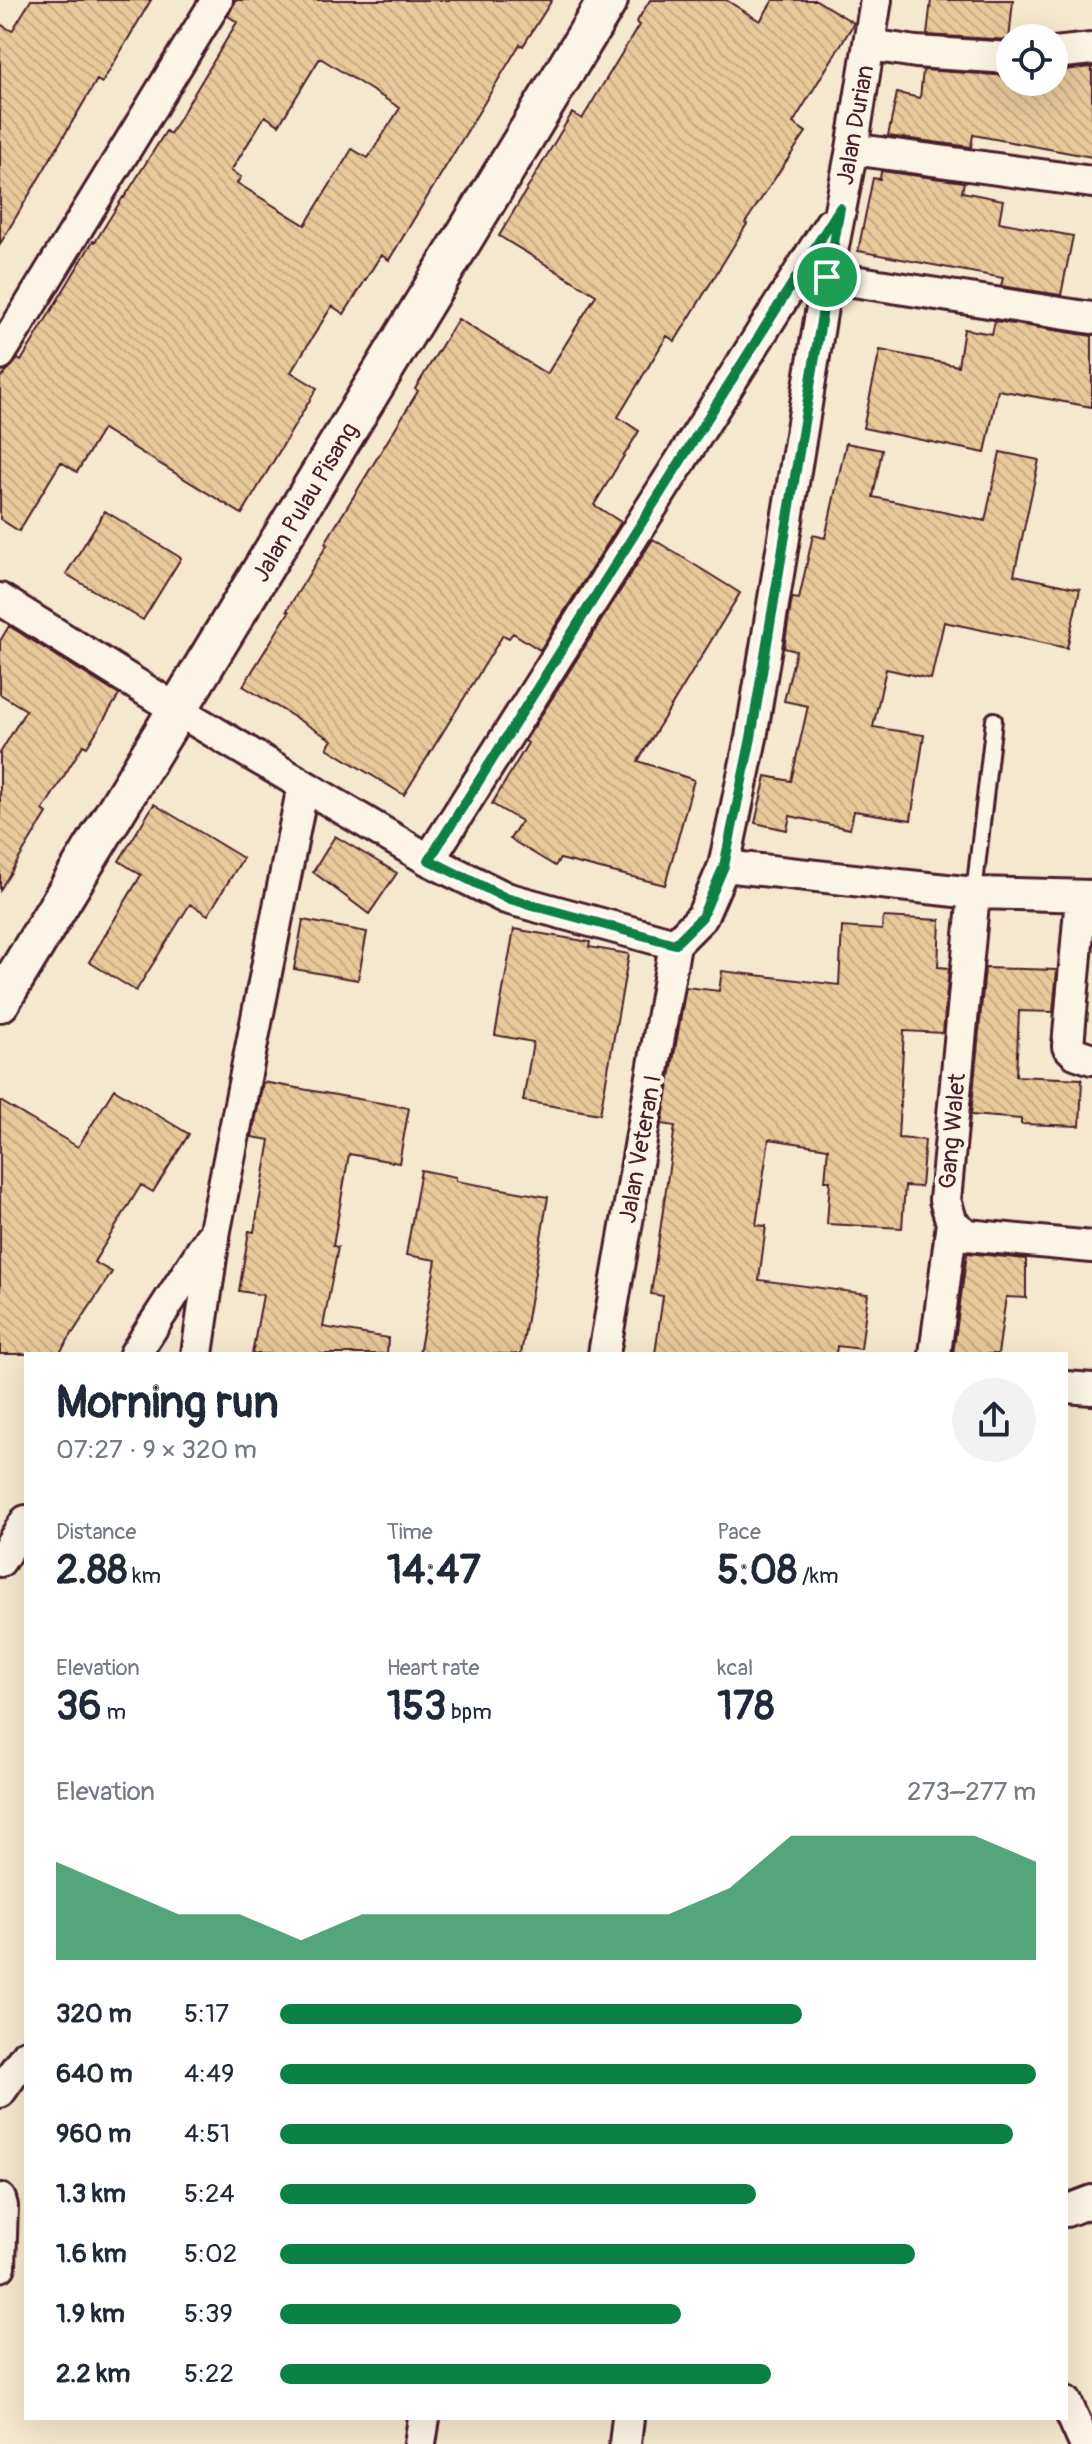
<!DOCTYPE html>
<meta charset="utf-8">
<style>
body{margin:0;font-family:Pangolin,sans-serif;background:#f2f2f3;color:#1f2937;height:100vh;display:flex;flex-direction:column;font-size:30px;white-space:nowrap}
*{box-sizing:border-box;margin:0}
p{font-size:26px;color:#747a83}
.icon{flex:none;width:44px;height:44px;fill:none;stroke:currentColor;stroke-width:2;stroke-linecap:round;stroke-linejoin:round}
.map{position:relative;flex:1;overflow:hidden}
.side{position:absolute;left:24px;top:1352px;width:1044px;height:1068px;display:flex;flex-direction:column;background:#fff;border-radius:0px;box-shadow:0 8px 32px #0002}
.side>*{flex:none}
.buttons{position:absolute;left:996px;top:24px;display:grid;gap:16px}
.buttons a{display:grid;place-items:center;width:72px;height:72px;border-radius:50%;background:#fff;box-shadow:0 8px 32px #0002;font-size:40px}
.pin{position:absolute;display:grid;place-items:center;width:68px;height:68px;color:#fff;margin:-34px;border:4px solid #fff;border-radius:50%;box-shadow:0 2px 8px #0007}
.round{display:grid;place-items:center;flex:none;width:84px;height:84px;border-radius:42px;background:#f2f2f3}
.head{display:flex;align-items:center;justify-content:space-between;height:136px;padding:0 32px}
h1{font-size:44px;font-weight:700;line-height:60px}
.metrics{display:grid;grid-template-columns:repeat(3,1fr);gap:12px;height:136px;padding:8px 32px}
.metrics div{display:grid;align-content:center}
.metrics b{font-size:40px;font-weight:700}
.metrics small{font-size:22px;font-weight:400}
.metrics p{font-size:22px}
.chart{height:224px;padding:16px 32px}
.chart p{display:flex;justify-content:space-between}
.chart svg{width:100%;height:144px;margin-top:8px;fill:#0b8043;opacity:.7}
ul{padding:0 32px;list-style:none;font-size:26px}
li{display:grid;grid-template-columns:128px 96px 1fr;align-items:center;height:60px}
li i{height:20px;border-radius:10px;background:#0b8043}
.map>svg:first-child{display:block}
</style>
<div class="map">
<svg width="1092" height="2444" viewBox="0 0 1092 2444">
<defs>
<pattern id="building-back-hatch" width="6" height="6" patternUnits="userSpaceOnUse" patternTransform="scale(2)"><rect width="6" height="6" fill="#e7c99a"/><path d="M-1 5l2 2M0 0l6 6M5-1l2 2" fill="none" stroke="#c8ac85"/></pattern>
</defs>
<rect width="100%" height="100%" fill="#f6e8ce"/>
<filter id="ink" filterUnits="userSpaceOnUse"><feTurbulence type="fractalNoise" baseFrequency=".0125" numOctaves="2"/><feDisplacementMap in="SourceGraphic" scale="16" xChannelSelector="R" yChannelSelector="G"/><feConvolveMatrix kernelMatrix="1 2 1 2 8 2 1 2 1" color-interpolation-filters="sRGB"/></filter>
<g filter="url(#ink)">
<path fill="url(#building-back-hatch)" stroke="#4a1f2b" stroke-width="2" fill-rule="evenodd" d="M31 0H151L102 83 97 80 0 244V24L12 31Z
M235 0H552L523 46 520 44 389 260 381 255 344 314 332 306 291 372 317 388 242 514 103 429 77 472 61 462 19 531 0 519V378L18 359 21 361 93 241 95 242 123 197 124 198 166 131 170 134 237 22 228 16ZM320 58 400 108 368 158 352 149 305 225 237 183 241 177 231 171 265 116 279 125Z
M650 0H726L760 21 773 0H816L854 23 793 123 806 132 745 223 747 224 675 341 667 336 618 417 639 431 594 505 621 522 540 650 513 633 509 638 503 635 404 795 327 748 332 740 243 686 289 612 287 610 327 545 325 543 418 391 415 389 458 319 547 374 596 295 499 236 572 113 582 119 639 25 636 23Z
M931 0H1013L1009 40 927 35Z
M1092 67V157L973 135 971 147 888 136 897 93 920 98 923 70 1010 76V82H1054V71Z
M881 171 964 182 962 192 1003 200 999 222 1073 236 1061 295 1001 286 1003 278 858 251 873 178 880 179Z
M995 321 1092 336V407L998 390 985 453 863 428 880 350 958 366 964 329 992 334Z
M846 443 882 450 873 497 985 521 1000 452 1039 460 1014 575 1080 589 1067 648 944 622 931 679 886 669 873 727 924 735 911 820 854 811 850 829 790 816 787 830 755 823 766 776 791 781 808 706 784 701 796 651 784 648 792 598 799 599 813 535 825 538Z
M105 511 181 558 143 620 66 574Z
M653 539 740 593 638 761 694 780 665 885 560 859 555 866 510 839 521 821 492 804 528 743 525 741Z
M9 626 119 695 87 747 83 745 43 810 47 813 0 890V753L26 710 0 694V641Z
M154 804 243 858 208 915 190 904 136 991 89 962 141 875 119 861Z
M335 836 397 873 369 914 313 872Z
M883 917 940 920 938 967 949 968 943 1033 904 1031 898 1138 925 1140 921 1187 905 1186 902 1228 827 1224 830 1181H825L828 1148 769 1139 756 1225 766 1226 759 1280 868 1294 861 1349 837 1346 836 1354H655L663 1296 651 1294 675 1126 662 1124 686 987 719 991 722 971 839 985 842 927 882 930Z
M303 920 367 932 358 980 294 969Z
M514 929 590 942 589 947 629 954 600 1114 523 1101 533 1042 495 1035Z
M985 968 1057 970 1053 1012 1019 1011 1016 1076 1082 1079 1080 1126 1021 1124V1119L971 1115Z
M263 1082 409 1108 399 1163 349 1154 333 1246 338 1247 323 1327 388 1338 387 1354H252L263 1295 239 1291 249 1231 254 1232 270 1140 252 1137Z
M114 1089 189 1134 153 1192 141 1185 94 1262 112 1272 59 1354H0V1101L78 1147Z
M421 1170 456 1177V1181L548 1197 521 1354H419L436 1260 406 1255Z
M967 1253 1026 1259V1298L1006 1297 998 1354H953Z"/>
<g fill="none" stroke-linecap="round" stroke-linejoin="round">
<defs>
<path id="service" d="M974 893 994 720"/>
<path id="minor" d="M870 45 916 52 1010 58
M1054 53 1092 49
M852 149 1092 182
M827 277 1092 318
M0 354 217 0
M0 599 179 711 429 860 506 898 675 944
M429 860 830 224
M724 866 974 893 1092 896
M974 893 945 1200 952 1223 967 1235 1092 1247
M1081 897 1068 1046 1075 1053 1092 1059
M675 944 702 917 724 866 751 738 827 277 852 149 876 0
M135 1354 210 1238
M197 1354 215 1230 303 786
M604 1354 675 944
M935 1354 952 1223
M1066 1387 1092 1389
M0 1561 26 1521
M0 2092 26 2055
M0 2199 2 2206 0 2266
M1066 2211 1092 2201
M1066 2402 1085 2444
M420 2444 424 2418
M625 2444 628 2418"/>
<path id="tertiary" d="M0 1002 608 0"/>
</defs>
<use href="#service" stroke="#4a1f2b" stroke-width="20"/>
<use href="#minor" stroke="#4a1f2b" stroke-width="36"/>
<use href="#tertiary" stroke="#4a1f2b" stroke-width="44"/>
<use href="#service" stroke="#fcf5e5" stroke-width="14"/>
<use href="#minor" stroke="#fcf5e5" stroke-width="30"/>
<use href="#tertiary" stroke="#fcf5e5" stroke-width="38"/>
</g>
</g>
<g fill="none" stroke-linecap="round" stroke-linejoin="round" filter="url(#ink)">
<defs>
<path id="route" d="M840 208 751 738 724 866 702 917 675 944 506 898 429 860Z"/>
</defs>
<use href="#route" stroke="#fff" stroke-width="16"/>
<use href="#route" stroke="#0b8043" stroke-width="10"/>
</g>
<g text-anchor="middle" stroke-width="8" stroke-linejoin="round" paint-order="stroke">
<g font-size="24" fill="#4a1f2b" stroke="#fcf5e5">
<text transform="translate(855 125) rotate(-80)" y="8">Jalan Durian</text>
<text transform="translate(305 502) rotate(-59)" y="8">Jalan Pulau Pisang</text>
<text transform="translate(952 1131) rotate(-85)" y="8">Gang Walet</text>
<text transform="translate(640 1149) rotate(-80)" y="8">Jalan Veteran I</text>
</g>
</g>
</svg>
<div class="buttons">
<a><svg class="icon" aria-label="locate" viewBox="0 0 24 24"><circle cx="12" cy="12" r="6"/><path d="M12 2v4M12 18v4M2 12h4M18 12h4"/></svg></a>
</div>
<div class="pin" style="left:827px;top:277px;background:#1e9e55"><svg class="icon" aria-label="arrive" viewBox="0 0 24 24"><path d="M6 21V4h12l-3 4 3 4H6"/></svg></div>
<section class="side">
<div class="head"><div><h1>Morning run</h1><p>07:27 · 9 × 320 m</p></div><a class="round"><svg class="icon" aria-label="share" viewBox="0 0 24 24"><path d="M12 15V3M7 8l5-5 5 5M5 13v7h14v-7"/></svg></a></div>
<div class="metrics">
<div><p>Distance</p><b>2.88<small> km</small></b></div>
<div><p>Time</p><b>14:47</b></div>
<div><p>Pace</p><b>5:08<small> /km</small></b></div>
</div>
<div class="metrics">
<div><p>Elevation</p><b>36<small> m</small></b></div>
<div><p>Heart rate</p><b>153<small> bpm</small></b></div>
<div><p>kcal</p><b>178</b></div>
</div>
<div class="chart"><p><span>Elevation</span>273–277 m</p>
<svg viewBox="0 0 160 44" preserveAspectRatio="none"><path d="M0 44V14L10 22L20 30L30 30L40 38L50 30L60 30L70 30L80 30L90 30L100 30L110 22L120 6L130 6L140 6L150 6L160 14V44z"/></svg>
</div>
<ul>
<li><b>320 m</b>5:17<i style="width:69%"></i></li>
<li><b>640 m</b>4:49<i style="width:100%"></i></li>
<li><b>960 m</b>4:51<i style="width:97%"></i></li>
<li><b>1.3 km</b>5:24<i style="width:63%"></i></li>
<li><b>1.6 km</b>5:02<i style="width:84%"></i></li>
<li><b>1.9 km</b>5:39<i style="width:53%"></i></li>
<li><b>2.2 km</b>5:22<i style="width:65%"></i></li>
</ul>
</section>
</div>
